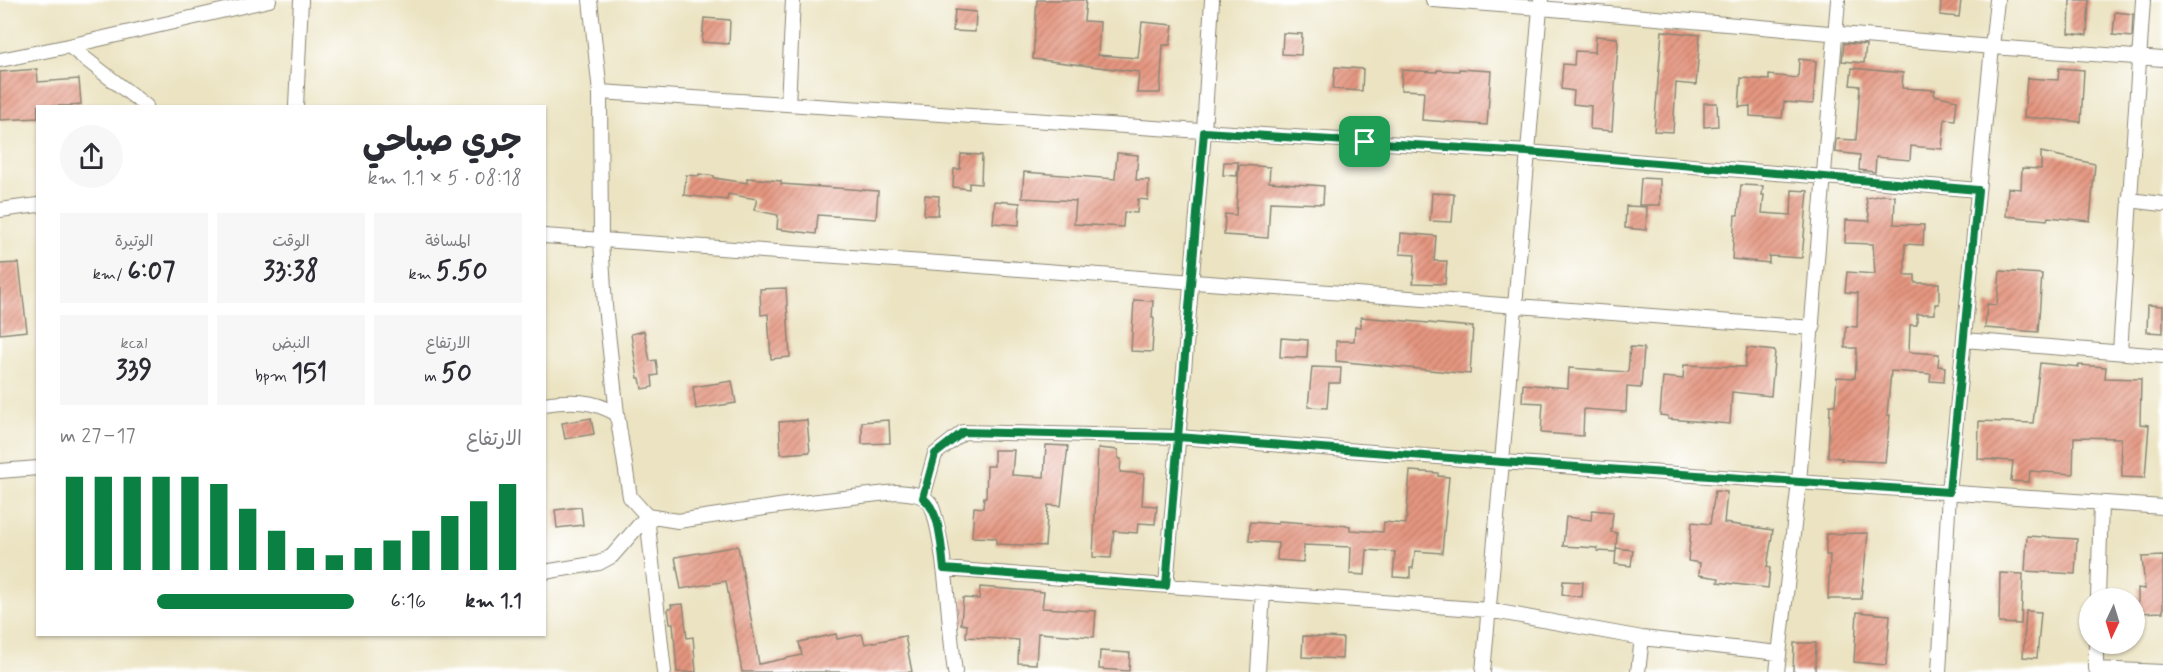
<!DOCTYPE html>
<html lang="ar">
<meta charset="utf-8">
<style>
body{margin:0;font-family:Mynerve,"Playpen Sans Arabic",sans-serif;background:#f7f7f7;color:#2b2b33;direction:rtl;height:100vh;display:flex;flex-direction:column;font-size:22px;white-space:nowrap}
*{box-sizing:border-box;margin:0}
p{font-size:20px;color:#7c7c81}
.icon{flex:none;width:33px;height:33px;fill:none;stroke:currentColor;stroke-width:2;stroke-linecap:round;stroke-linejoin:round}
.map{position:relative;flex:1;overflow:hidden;direction:ltr}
.details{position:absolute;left:36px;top:105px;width:510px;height:531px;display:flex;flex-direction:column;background:#fff;border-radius:0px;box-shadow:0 2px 4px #0004;direction:rtl}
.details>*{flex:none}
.needle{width:39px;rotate:184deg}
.controls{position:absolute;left:2079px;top:588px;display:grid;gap:12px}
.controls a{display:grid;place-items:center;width:66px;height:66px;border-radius:50%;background:#fff;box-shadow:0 2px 4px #0004;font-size:30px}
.pin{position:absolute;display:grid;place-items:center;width:51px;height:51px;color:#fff;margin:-26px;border-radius:12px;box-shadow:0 3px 9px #0006}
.round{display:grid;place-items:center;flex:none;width:63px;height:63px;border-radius:32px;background:#f7f7f7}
.head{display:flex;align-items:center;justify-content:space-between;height:102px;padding:0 24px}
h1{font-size:33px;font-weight:700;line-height:45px}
.stats{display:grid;grid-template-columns:repeat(3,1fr);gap:9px;height:102px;padding:6px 24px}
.stats div{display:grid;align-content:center;border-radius:0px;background:#f7f7f7;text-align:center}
.stats b{font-size:26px;font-weight:700}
.stats small{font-size:16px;font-weight:400}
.stats p{font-size:16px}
.chart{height:168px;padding:12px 24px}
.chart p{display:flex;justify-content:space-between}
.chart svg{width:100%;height:108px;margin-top:6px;stroke:#0b8043;stroke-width:6}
ul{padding:0 24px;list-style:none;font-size:20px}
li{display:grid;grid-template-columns:96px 72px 1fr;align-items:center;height:45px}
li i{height:15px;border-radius:8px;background:#0b8043}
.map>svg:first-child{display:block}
</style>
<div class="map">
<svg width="2163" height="672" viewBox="0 0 2163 672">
<defs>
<pattern id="building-hatch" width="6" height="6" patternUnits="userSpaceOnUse" patternTransform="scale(1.5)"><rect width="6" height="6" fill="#e59680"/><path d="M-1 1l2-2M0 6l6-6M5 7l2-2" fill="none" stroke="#ba7b69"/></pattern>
</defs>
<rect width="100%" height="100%" fill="#fff"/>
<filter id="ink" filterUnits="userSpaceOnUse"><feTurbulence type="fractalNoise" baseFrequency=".0167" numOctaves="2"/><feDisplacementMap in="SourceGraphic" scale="12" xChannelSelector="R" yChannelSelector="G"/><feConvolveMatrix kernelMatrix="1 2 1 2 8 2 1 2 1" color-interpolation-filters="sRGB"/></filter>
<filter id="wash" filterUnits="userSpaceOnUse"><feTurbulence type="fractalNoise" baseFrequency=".008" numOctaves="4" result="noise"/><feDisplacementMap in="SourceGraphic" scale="24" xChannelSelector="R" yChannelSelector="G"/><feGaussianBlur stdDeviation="1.35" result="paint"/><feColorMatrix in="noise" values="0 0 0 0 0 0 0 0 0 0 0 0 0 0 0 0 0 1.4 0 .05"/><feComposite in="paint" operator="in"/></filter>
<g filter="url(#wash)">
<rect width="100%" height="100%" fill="#ebe3c1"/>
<g id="blocks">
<path fill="url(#building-hatch)" d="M1037 0H1086L1084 21 1100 22 1098 55 1138 58 1142 22 1173 25 1170 45H1163L1160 93H1137L1139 72 1033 59Z
M1941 0H1961L1959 17 1940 15Z
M2070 0H2089L2087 35 2069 33Z
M955 10 976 12 975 32 953 31Z
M2115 12 2133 14 2132 37 2113 35Z
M704 18 730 20 729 44 702 42Z
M1662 31 1700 35 1696 85 1676 83 1673 132 1654 131Z
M1283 33 1302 34 1301 55 1282 54Z
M1596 36 1617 38 1618 44 1612 131 1590 129 1591 106 1573 104 1574 91 1561 89 1563 64 1574 65 1575 51 1595 52Z
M1844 43 1866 45 1864 63 1842 61Z
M1799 59 1816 61 1813 104 1784 102 1782 118 1750 116V106L1739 107 1741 78 1769 80V75L1798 78Z
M1335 67 1363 69 1362 91 1333 89Z
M1852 68 1903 73 1902 88 1935 90 1934 95 1957 100 1955 120 1945 119 1942 149 1911 146 1910 160 1876 157 1875 172 1859 170 1860 155 1835 152 1836 139 1856 140 1860 86 1850 85Z
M2059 68 2084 70 2081 122 2024 117 2027 78 2058 80Z
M37 69 38 82 79 79 81 104 71 105V106H38V118L0 120V72Z
M1459 69 1491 71 1487 125 1422 120 1424 91 1401 90 1402 70 1437 72V70L1459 71Z
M1704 103H1717L1718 126 1704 127Z
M2041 152 2095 164 2090 221 2048 217 2047 220 2006 216 2008 188 2021 189 2022 168 2041 169Z
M1117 153 1138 155 1136 180H1149L1148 200 1138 199 1137 213 1124 212 1123 227 1074 224 1076 201 1022 198 1024 172 1115 179Z
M961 154 982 155 981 184 969 183V189L953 187 954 169H960Z
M1224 162H1238L1237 176 1223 175Z
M1239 165 1270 167 1269 182 1324 186 1323 204 1270 202 1268 238 1224 235 1225 214 1236 215Z
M699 174 714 176V178L747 183V178L781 181V184L878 191 876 219 818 215 816 234 777 229 778 215 754 210 757 199 728 194 727 200 684 195 686 175 699 176Z
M1641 178 1660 179V205H1639Z
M1741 185 1763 186 1762 195H1764L1762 213 1791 215 1792 190 1808 191 1802 258 1769 256V263L1732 259 1735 215H1738Z
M1432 193 1454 194 1452 222 1430 221Z
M925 195 939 196 938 215H924Z
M1883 195 1895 196 1894 224 1924 225 1923 245 1905 244V275H1915V283H1939V304H1935V314H1917V325H1910L1909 352 1939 354 1938 366 1945 367 1944 382 1930 381 1931 374 1891 371 1887 415H1890L1885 462 1841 460 1842 458 1828 457 1830 405H1835L1837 377 1855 378 1857 348H1845L1846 326 1857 327 1858 293 1845 292 1847 272 1875 274 1873 244 1845 243 1846 220 1870 221 1866 198Z
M995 201 1020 203 1019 225 993 223Z
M1626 206 1647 207 1646 230 1625 228Z
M1401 233 1436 236 1434 261H1447L1445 284 1413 283 1415 255 1400 254Z
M19 263 27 331 0 334V264Z
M2000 271 2042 274 2038 332 1985 328 1987 304 1997 305Z
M786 288 790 357 771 359 768 314 761 315 760 289Z
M1134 300 1153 301 1152 318H1154L1152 352 1131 351Z
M2148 305 2163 306V333L2147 332Z
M1361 317 1473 327 1470 374 1336 361V341H1354L1355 327H1361Z
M644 331 650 361 656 360 658 375 652 376 653 387 642 389 640 378H638L631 334Z
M1281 338 1308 340 1307 358 1280 357Z
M1630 347 1644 348 1641 388 1627 387 1626 412 1584 409 1583 436 1541 433 1543 403 1522 402 1523 384 1568 388 1569 368 1628 372Z
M1747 348 1775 351 1771 396 1732 392 1730 424 1668 419V416L1660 415 1663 377 1683 379 1684 365 1745 367Z
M2040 363 2079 367V365L2106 367 2105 378 2141 379 2140 424 2149 425 2145 478 2122 477 2121 438 2074 437 2073 474 2030 471 2029 482 2011 481 2013 461 1978 459 1979 421 2033 423Z
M1312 367 1341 368 1340 383H1329L1327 408 1308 407Z
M732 381 736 403 696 409 693 387Z
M591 418 594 434 565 439 562 423Z
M807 420 810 452 781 454 779 422Z
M889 420 890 443 862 444V422Z
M1046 445 1068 446 1061 506 1048 505 1045 546 996 544V538L972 537 974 507 983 508 984 497H986L987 466H994V450H1014L1012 475 1044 477Z
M1098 448 1118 450V458L1121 459 1120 472 1144 474 1142 505 1157 506 1155 524 1138 523 1137 533 1114 531 1111 558 1093 557Z
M1410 471 1438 473V476L1449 477 1442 553 1415 551 1413 568H1410V578L1393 577 1395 552 1367 550 1365 575 1350 574 1351 547 1304 545 1303 562 1277 560 1278 543 1249 541 1250 522 1278 524V521L1350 526V530L1383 532 1384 522 1406 524Z
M1715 491 1727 492 1724 523 1773 530 1767 567 1770 568 1768 588 1718 582 1719 578 1699 575 1700 563 1688 561 1692 522 1710 524Z
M581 507 583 525 557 528 555 510Z
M1592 510 1613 512 1611 532 1617 533 1616 552 1597 551V548L1563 546 1566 517 1591 520Z
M1868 533 1861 599H1828L1830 555H1826V534Z
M2027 536 2077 539 2075 574 2025 571Z
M738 546 759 664 802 655 799 642 836 634 837 639 862 634 865 644 905 636 912 672H742L726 581 681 589 675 557Z
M1616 548 1633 550 1631 566 1615 564Z
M2163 556V612L2138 613V588L2145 589 2142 557Z
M2000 573 2023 574 2021 624 1999 623Z
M1563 581 1583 582 1582 597 1562 595Z
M980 587 1044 592 1042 608 1096 611 1094 637 1038 633 1036 664 1018 663 1019 640 966 637 967 625 961 624 963 598 979 599Z
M683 604 687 638 693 637 696 672H677L673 623H670L668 609 672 608 671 605Z
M2026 611 2041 612 2037 658 2023 657Z
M1857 612 1890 615 1886 665 1854 662Z
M1303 636 1343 638 1342 659 1302 657Z
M1794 643H1816L1815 672H1793Z
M1100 651 1130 653 1129 671 1099 669Z"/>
</g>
</g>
<g filter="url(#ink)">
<use href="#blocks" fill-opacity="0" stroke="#8b8776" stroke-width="1.5"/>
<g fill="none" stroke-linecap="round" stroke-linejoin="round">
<defs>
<path id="minor" d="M590 0 600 92 601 240 605 306 617 414 630 497 647 516 664 672
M1433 0 1540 8 1541 0
M69 46 146 106
M0 60 69 46 269 0
M600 92 1527 152 1978 190
M788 104 793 0
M296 106 301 0
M2129 200 2163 204
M0 210 38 205
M544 236 939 263 1813 328
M1964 340 2163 356
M2120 352 2143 0
M544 404C571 400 593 400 617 414
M0 471 38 468
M923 497 935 454 963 432 1178 437 1502 462 1540 8 1992 47 1997 0
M647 516 678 521 792 504 896 492C907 493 922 493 930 503 934 509 935 518 937 525 948 573 948 623 955 672
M944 569 1488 610 1642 638 1779 653
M544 572 599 563 612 556 647 516
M1166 586 1204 131 1212 0
M2098 598 2101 503
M2096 644V669L2163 672
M1258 672 1263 593
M1483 672 1502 462 2163 507
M1638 672 1642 638
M1777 672 1799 482 1838 0
M1939 672 1949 493 1992 47 2163 59"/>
</defs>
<use href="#minor" stroke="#8b8776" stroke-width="16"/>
<use href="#minor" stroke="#fff" stroke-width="14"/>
</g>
</g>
<g fill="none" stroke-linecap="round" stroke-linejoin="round" filter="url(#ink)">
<defs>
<path id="route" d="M1365 142 1204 132 1178 437 963 432 935 454 923 498C941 512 941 547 944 569L1166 586 1178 437 1502 462 1949 492 1978 190 1527 152 1365 142"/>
</defs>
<use href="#route" stroke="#fff" stroke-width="12"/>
<use href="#route" stroke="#0b8043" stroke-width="8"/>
</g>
</svg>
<div class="controls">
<a><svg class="needle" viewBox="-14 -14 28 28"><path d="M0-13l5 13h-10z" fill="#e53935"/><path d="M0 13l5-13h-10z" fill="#7c7c81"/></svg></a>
</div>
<div class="pin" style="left:1365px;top:142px;background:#1e9e55"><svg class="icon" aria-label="arrive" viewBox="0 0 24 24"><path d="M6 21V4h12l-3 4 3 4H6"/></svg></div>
<section class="details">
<div class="head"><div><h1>جري صباحي</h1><p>08:18 · 5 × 1.1 km</p></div><a class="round"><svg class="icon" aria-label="share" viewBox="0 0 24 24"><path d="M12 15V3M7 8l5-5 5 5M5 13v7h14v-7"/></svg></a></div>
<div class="stats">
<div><p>المسافة</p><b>5.50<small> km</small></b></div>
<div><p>الوقت</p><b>33:38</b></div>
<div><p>الوتيرة</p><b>6:07<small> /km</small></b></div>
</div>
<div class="stats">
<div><p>الارتفاع</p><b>50<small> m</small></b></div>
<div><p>النبض</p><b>151<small> bpm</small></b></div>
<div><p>kcal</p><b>339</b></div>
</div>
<div class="chart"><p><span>الارتفاع</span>17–27 m</p>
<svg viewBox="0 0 160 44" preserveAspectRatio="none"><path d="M5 44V6M15 44V6M25 44V6M35 44V6M45 44V6M55 44V9M65 44V19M75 44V28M85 44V35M95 44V38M105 44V35M115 44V32M125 44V28M135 44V22M145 44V16M155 44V9"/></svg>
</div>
<ul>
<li><b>1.1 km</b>6:16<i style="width:67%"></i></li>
</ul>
</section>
</div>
